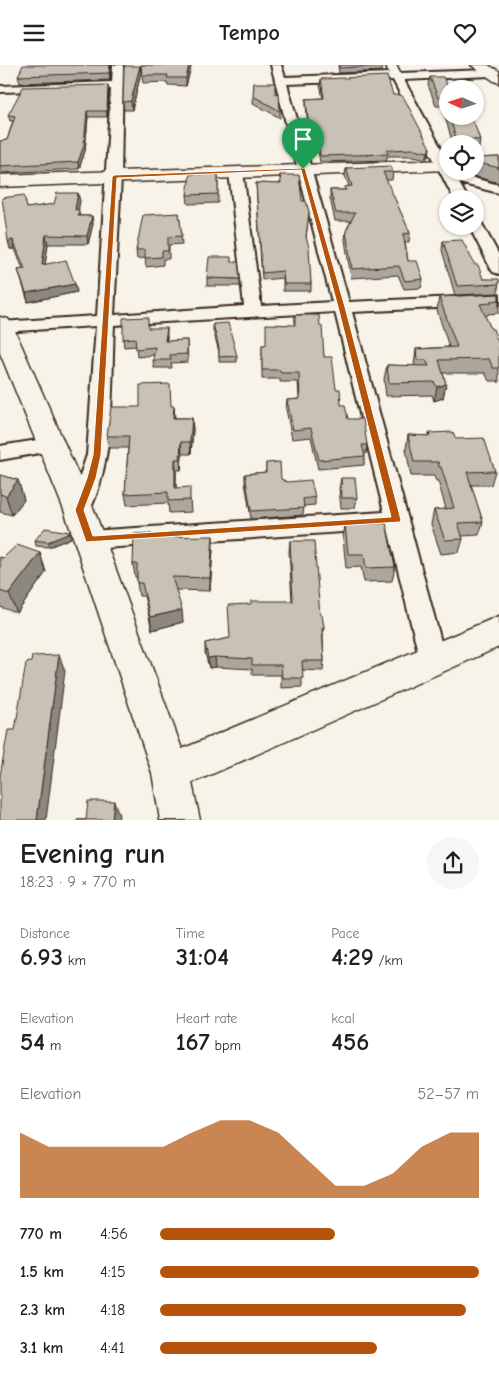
<!DOCTYPE html>
<meta charset="utf-8">
<style>
body{margin:0;font-family:"Comic Neue",sans-serif;background:#f6f6f6;color:#202124;height:100vh;display:flex;flex-direction:column;font-size:19px;white-space:nowrap}
*{box-sizing:border-box;margin:0}
p{font-size:16px;color:#757577}
.icon{flex:none;width:28px;height:28px;fill:none;stroke:currentColor;stroke-width:2;stroke-linecap:round;stroke-linejoin:round}
.map{position:relative;height:755px;overflow:hidden}
.panel{display:flex;flex-direction:column;background:#fff;flex:1}
.panel>*{flex:none}
.needle{width:32px;rotate:273deg}
.buttons{position:absolute;left:439px;top:15px;display:grid;gap:10px}
.buttons a{display:grid;place-items:center;width:45px;height:45px;border-radius:50%;background:#fff;box-shadow:0 1px 4px #0004;font-size:25px}
.pin{position:absolute;display:grid;place-items:center;width:42px;height:42px;color:#fff;margin:-51px -21px;border-radius:50% 50% 50% 0;rotate:-45deg;box-shadow:0 0 5px #0007}
.pin .icon{rotate:45deg}
.round{display:grid;place-items:center;flex:none;width:52px;height:52px;border-radius:26px;background:#f6f6f6}
.headline{display:flex;align-items:center;justify-content:space-between;height:85px;padding:0 20px}
h1{font-size:28px;font-weight:800;line-height:38px}
.stats{display:grid;grid-template-columns:repeat(3,1fr);gap:8px;height:85px;padding:5px 20px}
.stats div{display:grid;align-content:center}
.stats b{font-size:25px;font-weight:800}
.stats small{font-size:14px;font-weight:400}
.stats p{font-size:14px}
.chart{height:140px;padding:10px 20px}
.chart p{display:flex;justify-content:space-between}
.chart svg{width:100%;height:90px;margin-top:5px;fill:#b45309;opacity:.7}
ul{padding:0 20px;list-style:none;font-size:16px}
li{display:grid;grid-template-columns:80px 60px 1fr;align-items:center;height:38px}
li i{height:12px;border-radius:6px;background:#b45309}
header{display:flex;justify-content:space-between;align-items:center;height:65px;padding:0 20px;background:#fff;font-size:22px;font-weight:800}
.map>svg:first-child{display:block}
</style>
<header><svg class="icon" aria-label="menu" viewBox="0 0 24 24"><path d="M4 6h16M4 12h16M4 18h16"/></svg>Tempo<svg class="icon" aria-label="heart" viewBox="0 0 24 24"><path d="M12 20l-8-8c-3-5 5-10 8-4 3-6 11-1 8 4z"/></svg></header>
<div class="map">
<svg width="499" height="755" viewBox="0 0 499 755">
<rect width="100%" height="100%" fill="#f7f3e8"/>
<filter id="ink" filterUnits="userSpaceOnUse"><feTurbulence type="fractalNoise" baseFrequency=".02" numOctaves="2"/><feDisplacementMap in="SourceGraphic" scale="10" xChannelSelector="R" yChannelSelector="G"/><feConvolveMatrix kernelMatrix="1 2 1 2 8 2 1 2 1" color-interpolation-filters="sRGB"/></filter>
<g filter="url(#ink)">
<g fill="none" stroke-linecap="round" stroke-linejoin="round">
<defs>
<path id="street" d="M113 0H123L121 112 114 250 244 241 229 107 236 103 243 107 261 241 332 237 271 0H281L285 12 389 8 386 0H396L400 8 490 5 496 8 490 11 404 15 448 96V106L499 120V128L459 118 468 134H454L393 15 287 19 349 237 499 230V240L352 247 446 595 442 603 433 607 424 603 420 595 388 464 89 484 81 481 78 475 81 469 89 466 384 447 335 247 114 260C111 321 116 396 87 451L79 453 71 451 68 445 87 390 96 261 1 267 0 257 97 251 111 24 0 27V21L112 17Z
M475 155 480 156 482 159 499 190V209L493 207 491 204 469 161H475Z
M50 373 57 375 60 380 57 385 0 395V381Z"/>
<path id="secondary" d="M471 0H488L499 6V18L494 16Z
M448 95V105L0 122V110Z
M0 252 8 254 12 259 94 445 182 684 499 551V582L192 718 200 755H160L152 708 64 445 0 288Z"/>
</defs>
<use href="#street" stroke="#3b2a1e" stroke-width="4"/>
<use href="#secondary" stroke="#3b2a1e" stroke-width="3"/>
<use href="#street" fill="#f7f3e8" fill-rule="evenodd"/>
<use href="#secondary" fill="#f7f3e8" fill-rule="evenodd"/>
</g>
<path fill="#aca69d" stroke="#3b2a1e" d="M111 0 110 15 20 18 18 11Z
M141 0 191 2 186 21 168 20 167 17 143 18Z
M338 0H383V1L382 6 339 8Z
M141 8 132 45H124L123 37Z
M430 12 448 24V51H467L480 75 479 83H475V79H453L443 45 444 41H436L428 20Z
M321 14 393 30 429 90 426 94 413 91H387V95L320 97 317 81H314L308 62 306 40V34L323 33 320 20Z
M254 18 275 28 280 46V53L253 38Z
M109 26 107 52H88L85 86 79 104 0 108V76L7 75 13 56H10L8 50Z
M499 92V118L462 108V106H475V93Z
M346 103 393 107 392 115H386L410 168 409 177H405L408 196 423 214 421 223 404 224 398 210 351 213 345 175 346 166 351 156H335L330 133V125H345V122L349 121 345 111Z
M218 109V138L188 139 187 130Z
M280 110 302 136 309 147 306 173 311 219V226H283V213L262 215 256 118 280 119Z
M80 136 78 144 80 151H92L93 159 88 179H48L45 199 75 219 77 227 28 237 18 205 23 204 15 184H10L27 143Z
M179 148 182 179 169 180V194H163V200L146 202 145 193 137 194 136 185Z
M443 176 475 200 483 214 499 215 498 228 455 230 442 185Z
M207 213 240 214V221H207Z
M499 229V248L488 249 487 251H485L491 264 499 280V318L498 316H489L485 308H443L446 319 443 333 434 336 432 330 386 331 384 314 387 300 414 301 416 284 449 282 437 245 439 232Z
M295 250 320 261 324 292 341 340 348 354 367 380 366 389H364L365 391 364 400 318 404 311 372 292 374 286 344 287 335 299 334 298 317H280V314H262V280H266L295 260Z
M213 259 237 291V297H219V287L213 265Z
M149 263 167 271V276L187 275 188 297 171 298 172 303H154L153 295 154 290 137 292 136 281 124 282 123 274Z
M171 341 175 353H192L193 365 191 389H182L181 405H176V423L190 434 191 447 169 448 168 438 127 440 125 429 128 383H109L107 371Z
M429 368 456 374 495 406 491 420H471L483 457 479 470 462 471 463 474 459 487 441 489 431 459 434 445 446 444 438 416H436L434 411H411L406 384 408 370 428 371Z
M266 398 281 414 315 432V440L304 441 303 450 251 454 245 417V409L266 407Z
M0 410 18 415 24 435 12 450 0 447Z
M341 413 357 433 355 443H341L339 424Z
M345 459 395 502 392 516 364 517 361 502 346 503 343 473Z
M152 472 213 484 210 526 176 525 183 557 152 565 144 531H139L137 518V512H135L133 499Z
M71 473 49 482 36 481 35 475Z
M290 476 320 550 324 562 323 572 324 596 323 606 302 605V622L281 623V610H252V604L216 602 209 603 205 588V578L230 573 251 539 292 536 289 486Z
M40 488 46 507 17 548 0 542V492L3 493Z"/>
<path fill="#8c877f" stroke="#3b2a1e" d="M110 0H111L110 15 109 8Z
M189 0H190L191 2 186 21V13Z
M140 1 141 8 132 45 131 36Z
M108 20 109 26 107 52V46Z
M87 46 88 52 85 86 79 104 78 97Z
M430 83 429 90 426 94 428 87Z
M78 128 80 136 77 153 75 145Z
M92 151 93 159 88 179 87 171Z
M46 170 48 179 44 208 42 200Z
M13 175 15 184H10L8 176Z
M75 219 77 227 28 237 26 228Z
M167 263V271L165 284V276Z
M446 319 443 333 434 336 437 322Z
M174 341 175 353H173Z
M192 353 193 365 191 389 190 377Z
M181 377 182 389 181 405 180 394Z
M175 394 176 405V435L175 423Z
M18 415 24 435 12 450 6 431Z
M70 468 71 473 49 482 48 477Z
M213 471V484L210 526V513Z
M40 488 46 507 17 548 9 529Z
M182 545 183 557 152 565 150 552Z
M59 590 65 606 46 755H37Z
M215 592 216 602 209 603 208 593Z
M114 736 119 750 118 755H112Z"/>
<path fill="#c8c1b6" stroke="#3b2a1e" d="M23 0H110L109 8 18 11Z
M141 0H189L186 13H167L168 10H142Z
M339 0H383V1L339 3Z
M124 1H140L131 36 123 37Z
M387 11 393 30H401L404 33 430 83 428 87 414 84 387 85 388 89 320 91 318 74H315L308 55 306 34 324 33 321 14Z
M430 12H443L449 24H448V32L438 33Z
M254 18H275V28L279 29 280 46 253 31Z
M108 20 107 46H87L84 80 78 97 0 101V76L7 75 15 51 8 50 23 22Z
M445 37H448V46Z
M449 51H467L475 60 480 75 456 73Z
M499 92V103L475 97V93Z
M391 101 393 107H383L410 168 403 169 408 196H417L423 214 405 216 399 201 352 204 346 166 355 148H336L330 125H346L345 122 352 121 346 103Z
M190 109H218V129L187 130Z
M280 110H299L302 136H306L309 147 306 172 309 182 311 219H284L283 206 262 208 256 118 281 119Z
M57 128H78L75 145 79 144 78 151H92L87 171 46 170 42 200 66 195 75 219 26 228 18 205 25 204 13 175 8 176 2 133 24 130 27 143 54 139Z
M179 148 182 171 168 172V186H162V192L145 193V185H136L143 150Z
M462 175 475 200H478L483 214H499V219L457 221 443 176Z
M209 192H231V197H238L240 214 207 213Z
M499 229V235L490 236 491 238 480 239 491 264H493L499 280V303H493L489 294 439 295 446 319 437 322 434 317 389 318 387 300 429 301 426 295H417L416 284 457 282 439 232Z
M295 250H319L320 261H322L324 292H332L336 324H340L341 340H345L348 354H363L367 380H362L365 391 319 395 311 363 293 365 287 335 300 334 299 308H281L280 305H262V280H266V259L295 260Z
M148 252V263H167L165 276 187 275V289L170 290 171 295H153L155 282 136 284 135 273 123 274V253Z
M228 258 237 291 219 292V283L213 259Z
M170 319 171 341H174L173 353H192L190 377H181L180 394H175V423L190 422V435L168 436V427L125 429 129 371H107L111 342H140V320Z
M453 367 456 374 484 373 495 406 467 407 483 457 458 458 463 474 445 475 434 445 454 443 441 402H439L438 397H414L408 370 430 371 429 368Z
M280 397 281 414 287 417 311 415 315 432 303 434 304 443 251 446 245 409 266 407V398Z
M0 410 18 415 6 431 0 429Z
M341 413H355L357 433H342Z
M386 458 395 502 366 503 364 489H348L345 459Z
M45 463 70 467V468L48 477 35 475Z
M151 468V472L213 471 210 513 172 512 182 545 150 552 142 518H137V499H133L134 469Z
M290 476H314L320 550H322L324 562 322 563 324 596H302L303 613H282L281 600H252V594L215 592 208 593 205 578 230 573 228 540 251 539V536H293Z
M17 480 40 488 9 529 0 526V492L3 493Z
M59 590 37 755H0V711L8 665H15L26 598 31 597 32 591Z
M88 736H114L112 755H77H86Z"/>
</g>
<path fill="#b45309" stroke="#fff" fill-rule="evenodd" d="M305 103 345 242 401 455 400 457 86 477 75 445 87 413 93 390 112 112 114 110ZM301 105 338 242 391 452 93 471 84 445 96 413 101 390 117 113Z"/>
</svg>
<div class="buttons">
<a><svg class="needle" viewBox="-14 -14 28 28"><path d="M0-13l5 13h-10z" fill="#e53935"/><path d="M0 13l5-13h-10z" fill="#757577"/></svg></a>
<a><svg class="icon" aria-label="locate" viewBox="0 0 24 24"><circle cx="12" cy="12" r="6"/><path d="M12 2v4M12 18v4M2 12h4M18 12h4"/></svg></a>
<a><svg class="icon" aria-label="layers" viewBox="0 0 24 24"><path d="M12 4l9 5-9 5-9-5zM3 14l9 5 9-5"/></svg></a>
</div>
<div class="pin" style="left:303px;top:104px;background:#1e9e55"><svg class="icon" aria-label="arrive" viewBox="0 0 24 24"><path d="M6 21V4h12l-3 4 3 4H6"/></svg></div>
</div>
<section class="panel">
<div class="headline"><div><h1>Evening run</h1><p>18:23 · 9 × 770 m</p></div><a class="round"><svg class="icon" aria-label="share" viewBox="0 0 24 24"><path d="M12 15V3M7 8l5-5 5 5M5 13v7h14v-7"/></svg></a></div>
<div class="stats">
<div><p>Distance</p><b>6.93<small> km</small></b></div>
<div><p>Time</p><b>31:04</b></div>
<div><p>Pace</p><b>4:29<small> /km</small></b></div>
</div>
<div class="stats">
<div><p>Elevation</p><b>54<small> m</small></b></div>
<div><p>Heart rate</p><b>167<small> bpm</small></b></div>
<div><p>kcal</p><b>456</b></div>
</div>
<div class="chart"><p><span>Elevation</span>52–57 m</p>
<svg viewBox="0 0 160 44" preserveAspectRatio="none"><path d="M0 44V12L10 19L20 19L30 19L40 19L50 19L60 12L70 6L80 6L90 12L100 25L110 38L120 38L130 32L140 19L150 12L160 12V44z"/></svg>
</div>
<ul>
<li><b>770 m</b>4:56<i style="width:55%"></i></li>
<li><b>1.5 km</b>4:15<i style="width:100%"></i></li>
<li><b>2.3 km</b>4:18<i style="width:96%"></i></li>
<li><b>3.1 km</b>4:41<i style="width:68%"></i></li>
</ul>
</section>
